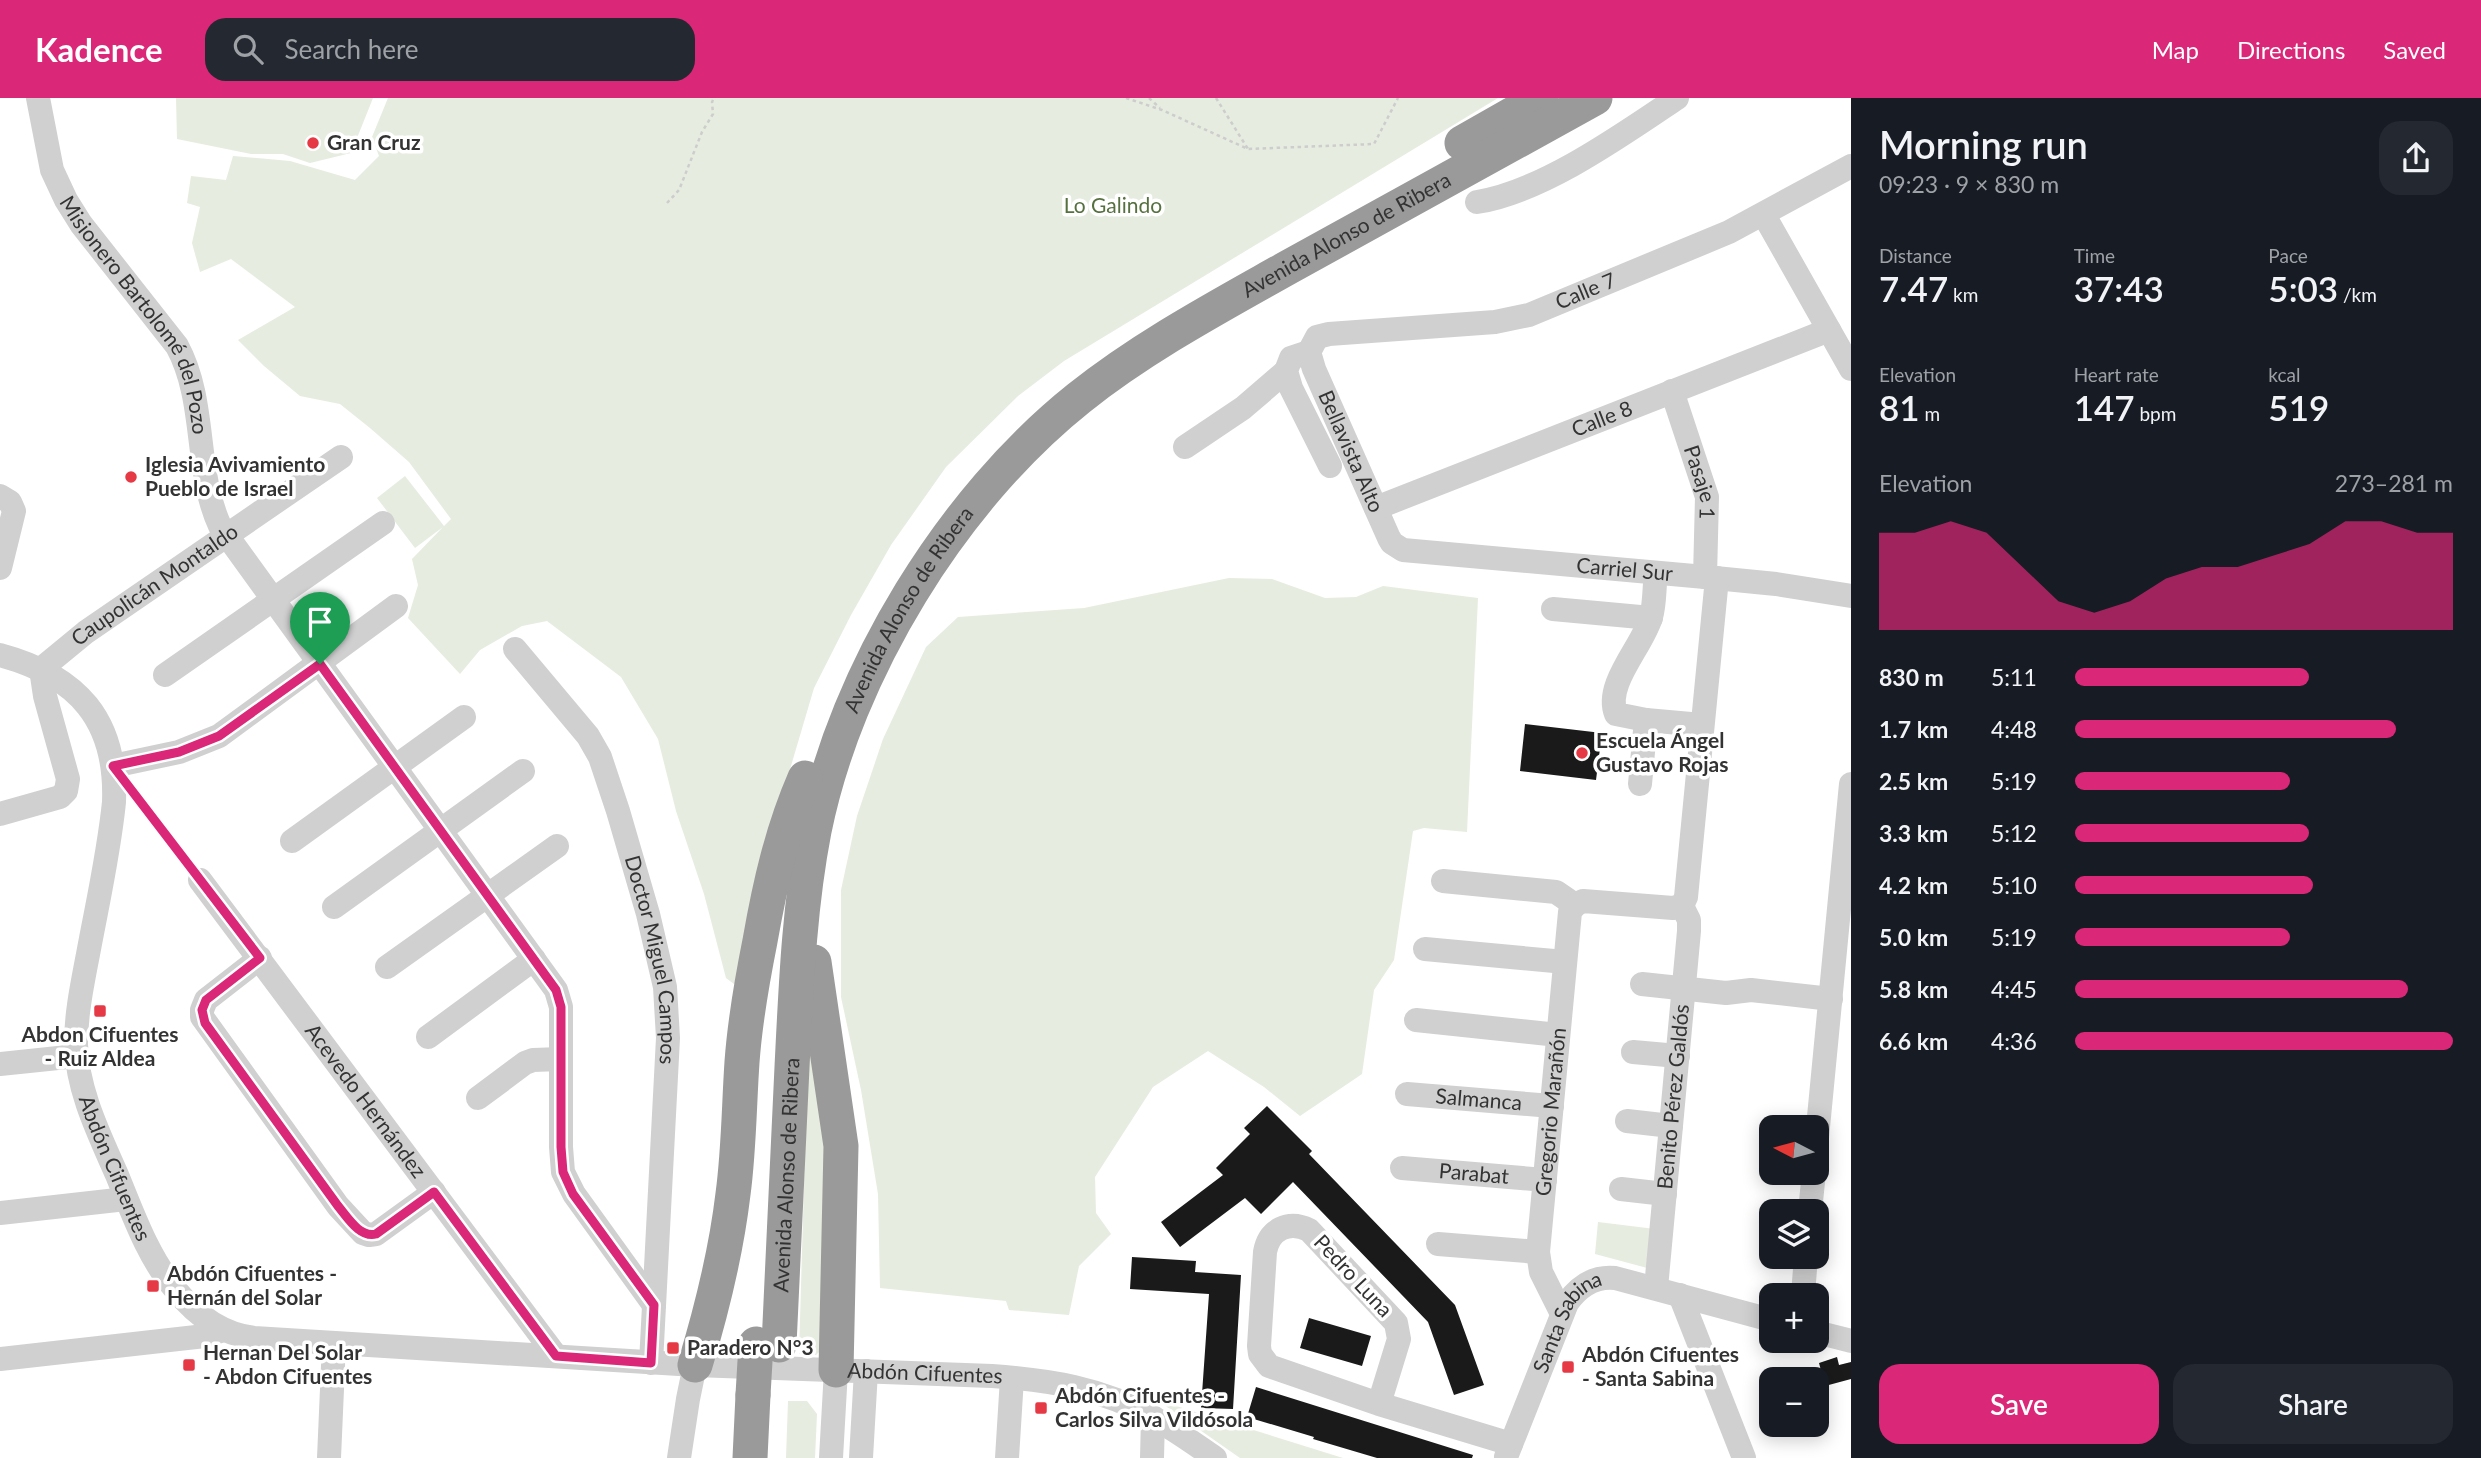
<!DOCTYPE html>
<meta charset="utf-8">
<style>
body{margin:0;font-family:Lato,sans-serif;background:#242831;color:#f1f3f6;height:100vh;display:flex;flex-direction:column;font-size:26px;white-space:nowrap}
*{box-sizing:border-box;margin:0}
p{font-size:23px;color:#9ea1a6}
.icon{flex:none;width:38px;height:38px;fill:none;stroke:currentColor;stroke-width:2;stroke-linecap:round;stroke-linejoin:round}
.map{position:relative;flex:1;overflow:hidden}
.drawer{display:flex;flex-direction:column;background:#171b24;width:630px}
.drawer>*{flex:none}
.needle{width:46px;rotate:276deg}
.controls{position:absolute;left:1759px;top:1017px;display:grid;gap:14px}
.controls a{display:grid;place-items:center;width:70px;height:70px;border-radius:14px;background:#171b24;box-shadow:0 4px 18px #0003;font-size:35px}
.pin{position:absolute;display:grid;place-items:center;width:60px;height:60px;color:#fff;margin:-72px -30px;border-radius:50% 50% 50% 0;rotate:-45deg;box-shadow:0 0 7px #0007}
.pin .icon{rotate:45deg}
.round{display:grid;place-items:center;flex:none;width:74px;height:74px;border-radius:21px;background:#242831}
.head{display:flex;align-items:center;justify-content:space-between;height:119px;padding:0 28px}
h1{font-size:38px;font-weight:600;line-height:52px}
.stats{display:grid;grid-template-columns:repeat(3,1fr);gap:10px;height:119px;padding:7px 28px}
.stats div{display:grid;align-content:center}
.stats b{font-size:35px;font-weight:600}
.stats small{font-size:19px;font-weight:400}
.stats p{font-size:19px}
.chart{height:196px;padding:14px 28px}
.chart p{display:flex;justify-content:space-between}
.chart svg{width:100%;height:126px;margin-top:7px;fill:#db2777;opacity:.7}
.action{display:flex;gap:14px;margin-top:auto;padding:14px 28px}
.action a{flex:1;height:80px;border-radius:21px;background:#db2777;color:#fff;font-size:28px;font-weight:600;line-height:80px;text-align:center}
.action a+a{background:#242831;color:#f1f3f6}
ul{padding:0 28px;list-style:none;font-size:23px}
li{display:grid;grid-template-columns:112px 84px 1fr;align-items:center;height:52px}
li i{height:18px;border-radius:9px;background:#db2777}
header{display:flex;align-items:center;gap:42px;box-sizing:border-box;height:98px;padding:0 35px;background:#db2777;color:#fff}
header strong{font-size:33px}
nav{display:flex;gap:38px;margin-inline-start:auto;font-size:24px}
.search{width:490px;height:63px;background:#242831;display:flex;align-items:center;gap:18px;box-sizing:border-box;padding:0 24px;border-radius:21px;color:#9ea1a6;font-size:26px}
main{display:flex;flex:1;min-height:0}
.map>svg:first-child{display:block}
</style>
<header>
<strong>Kadence</strong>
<div class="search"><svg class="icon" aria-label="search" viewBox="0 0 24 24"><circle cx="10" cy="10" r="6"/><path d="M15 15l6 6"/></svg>Search here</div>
<nav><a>Map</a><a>Directions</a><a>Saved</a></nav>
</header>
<main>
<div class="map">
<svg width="1851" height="1360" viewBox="0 0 1851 1360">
<rect width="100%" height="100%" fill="#fff"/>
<path fill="#e6ecdf" d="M176 0H373L351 55 310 65 283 56H251L177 41Z
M388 0H1498L1064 263 1018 298 946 369 891 447 851 517 814 590 760 773 738 889 726 880 704 796 676 713 658 641 621 579 547 523 522 528 480 552 460 576 408 520 418 487 412 461 443 429 415 450 377 400 405 378 444 428 451 421 409 364 370 330 340 306 300 298 264 268 238 242 295 209 231 161 200 174 192 145 200 109 187 105 191 78 226 82 233 58 290 63 355 82 379 58 372 39Z
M1229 480 1272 481 1325 500 1356 499 1383 488 1478 500 1467 734 1424 730 1413 733 1394 862 1374 892 1362 976 1300 1018 1264 989 1208 953 1153 989 1095 1079 1096 1115 1111 1136 1079 1168 1069 1217 1009 1212 1006 1203 880 1190 878 1096 861 992 841 899V792L857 718 883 641 926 549 958 519 1084 510Z
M809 916 832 1022 826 1247 816 1257 799 1256Z
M1598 1124 1655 1131 1651 1171 1595 1156Z
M1157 1302 1343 1360H1240Z
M788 1303H807L817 1316 815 1360H786Z"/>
<path fill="#1a1a1a" d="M1525 626 1602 635 1596 682 1520 673Z
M1267 1008 1312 1053 1309 1056 1455 1207 1484 1287 1454 1297 1428 1224 1293 1084 1261 1116 1245 1100 1180 1149 1161 1124 1223 1077 1216 1070 1250 1036 1244 1030Z
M1132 1159 1196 1163 1195 1174 1241 1177 1233 1311 1201 1310 1209 1196 1130 1191Z
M1309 1220 1371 1238 1362 1268 1300 1250Z
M1837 1259 1839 1267 1851 1264V1281L1825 1288 1819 1265Z
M1256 1289 1473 1357 1472 1360H1377L1313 1341 1314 1339 1247 1319Z"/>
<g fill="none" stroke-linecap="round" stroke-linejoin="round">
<path stroke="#cdcdcd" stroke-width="2.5" stroke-dasharray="3.5 3.5" stroke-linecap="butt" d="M1126 0 1162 12 1248 51 1374 46 1398 0
M1149 0 1160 10
M1216 0 1248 51
M667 105 679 92 702 34 713 16 712 4 714 0
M134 696 188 765"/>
<g stroke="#d0d0d0" stroke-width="24">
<path id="s1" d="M38 0 52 72 66 102 81 126 177 248C207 303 194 372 220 428L556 892 561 909V1049L563 1074 574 1096 654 1207"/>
<path d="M1477 104C1542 94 1622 37 1677 0"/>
<path d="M1764 117 1851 271"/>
<path id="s2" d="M1309 254 1314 271 1389 440 1392 445 1403 452 1705 479 1776 486 1851 498"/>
<path id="s3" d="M1309 254 1317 239 1329 236 1495 224 1529 217 1729 134 1851 68"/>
<path d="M1309 254 1291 260 1286 273 1291 290 1330 368"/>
<path id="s4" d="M1672 293 1707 399 1705 479"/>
<path d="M1185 349 1243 310 1286 273"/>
<path d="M0 398 10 404 14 413 0 470"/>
<path id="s5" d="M1376 410 1829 232"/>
<path d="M1553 511 1651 520"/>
<path id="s6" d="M515 551 588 638 600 659 618 713 648 816 665 889 668 940 651 1265"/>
<path id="s7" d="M0 557C78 578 117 622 114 704 109 754 98 803 89 851 83 883 76 914 76 946 77 992 99 1036 117 1077 133 1116 148 1159 175 1191 195 1216 221 1236 254 1240L695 1267 992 1278C1048 1282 1103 1290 1152 1319 1174 1331 1195 1346 1215 1360"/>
<path d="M165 577 383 425"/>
<path d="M1646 622 1616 616C1604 586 1643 548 1651 519 1655 506 1654 489 1656 475"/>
<path d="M113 668 179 654 219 638 396 508"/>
<path d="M1640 686 1646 622 1702 627"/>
<path id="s8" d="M0 716 60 699 66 693 68 681 45 598 41 571 86 534 341 359"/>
<path d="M292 743 464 619"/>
<path id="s9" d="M200 782 556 1258"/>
<path d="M1443 783 1556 794 1575 807"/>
<path d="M1575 807 1583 803 1673 810 1682 808"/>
<path d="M1682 808 1686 799 1717 480"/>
<path d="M334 809 523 673"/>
<path d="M1425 851 1565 864"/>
<path d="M260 860 206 902 202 912V919L338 1108 363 1135 369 1137 376 1136 434 1094"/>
<path d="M387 869 557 748"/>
<path d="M1642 886 1726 895 1751 892 1831 901"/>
<path d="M1416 922 1558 937"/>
<path d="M428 939 534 861"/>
<path d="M1633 954 1678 958"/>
<path d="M0 966 77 958"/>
<path id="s10" d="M1407 996 1552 1008"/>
<path d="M478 1000 525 965 533 962 561 961"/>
<path d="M1627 1023 1671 1028"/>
<path d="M1816 1050 1851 686"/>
<path id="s11" d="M1402 1070 1545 1082"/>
<path d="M1621 1091 1665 1096"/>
<path d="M1810 1113 1814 1074"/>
<path d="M0 1115 126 1101"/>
<path d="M1438 1146 1538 1154"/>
<path id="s12" d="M1656 1190 1689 833V822L1682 808"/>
<path d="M1680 1197 1744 1360"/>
<path d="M1803 1197 1806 1158"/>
<path id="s13" d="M1562 1216 1541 1174 1538 1154 1570 814 1575 807"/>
<path d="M1816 1234 1851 1243"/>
<path d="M0 1261 205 1238 223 1232"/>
<path d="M1379 1306 1399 1241 1396 1225 1309 1132C1289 1122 1269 1131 1265 1154L1259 1248 1260 1256 1269 1268 1379 1306 1511 1346"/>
<path id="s14" d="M1506 1359 1567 1205C1579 1188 1595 1178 1615 1180L1771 1222"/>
<path d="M329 1360 334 1245"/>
<path d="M679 1360 688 1301 695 1267"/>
<path d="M831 1360 836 1272"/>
<path d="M861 1360 866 1273"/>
<path d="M1007 1360 1012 1280"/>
<path d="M1152 1360 1153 1319"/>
</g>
<g stroke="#9a9a9a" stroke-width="35">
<path d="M1462 45 1541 0"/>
<path d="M814 864 841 1048 836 1272"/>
<path id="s15" d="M779 1247C783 1154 788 1062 792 969 796 890 799 810 814 733 846 574 952 401 1079 300 1143 249 1216 210 1287 170 1389 113 1493 57 1595 0"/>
<path d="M695 1267C712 1211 726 1155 733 1096 739 1052 739 1008 742 964 745 923 752 883 760 843 770 786 782 733 805 680"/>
<path d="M750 1360 753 1297"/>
</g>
<path stroke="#9a9a9a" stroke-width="35" d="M753 1297 756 1246"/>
</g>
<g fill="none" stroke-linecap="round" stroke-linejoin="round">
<defs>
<path id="route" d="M320 566 556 892 561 909V1049L563 1074 573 1096 654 1207 651 1265 556 1258 434 1094 376 1136C360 1140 348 1120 338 1108L205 925 202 912 206 902 260 860 113 668 179 654 219 638Z"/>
</defs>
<use href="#route" stroke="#fff" stroke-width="14"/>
<use href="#route" stroke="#db2777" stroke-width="9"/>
</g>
<g fill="#e63946" stroke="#fff" stroke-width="2.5">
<circle cx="313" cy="45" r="7"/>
<circle cx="131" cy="379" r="7"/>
<circle cx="1582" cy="655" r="7"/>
<rect x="93" y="906" width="14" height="14" rx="3.5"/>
<rect x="146" y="1181" width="14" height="14" rx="3.5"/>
<rect x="666" y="1243" width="14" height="14" rx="3.5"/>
<rect x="182" y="1260" width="14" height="14" rx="3.5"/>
<rect x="1561" y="1262" width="14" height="14" rx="3.5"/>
<rect x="1034" y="1303" width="14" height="14" rx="3.5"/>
</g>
<g text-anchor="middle" stroke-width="7" stroke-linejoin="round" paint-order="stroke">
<g font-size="21" font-weight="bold" fill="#333" stroke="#fff" text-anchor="start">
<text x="327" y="52">Gran Cruz</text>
<text x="145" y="374">Iglesia Avivamiento<tspan x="145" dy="24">Pueblo de Israel</tspan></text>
<text x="1596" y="650">Escuela Ángel<tspan x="1596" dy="24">Gustavo Rojas</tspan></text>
<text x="100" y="944" text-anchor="middle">Abdon Cifuentes<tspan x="100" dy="24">- Ruiz Aldea</tspan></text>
<text x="167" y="1183">Abdón Cifuentes -<tspan x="167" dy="24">Hernán del Solar</tspan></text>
<text x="687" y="1257">Paradero N°3</text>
<text x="203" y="1262">Hernan Del Solar<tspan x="203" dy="24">- Abdon Cifuentes</tspan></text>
<text x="1582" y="1264">Abdón Cifuentes<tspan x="1582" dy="24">- Santa Sabina</tspan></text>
<text x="1055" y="1305">Abdón Cifuentes -<tspan x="1055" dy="24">Carlos Silva Vildósola</tspan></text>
</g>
<g font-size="21" fill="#56703f" stroke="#fff">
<text x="1113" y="115">Lo Galindo</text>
</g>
<g font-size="21" fill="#333" stroke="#fff">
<text dy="7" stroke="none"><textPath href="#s15" startOffset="1346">Avenida Alonso de Ribera</textPath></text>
<text dy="7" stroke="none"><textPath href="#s3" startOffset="292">Calle 7</textPath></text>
<text dy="7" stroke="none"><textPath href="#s1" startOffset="243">Misionero Bartolomé del Pozo</textPath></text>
<text dy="7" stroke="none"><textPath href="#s5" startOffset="243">Calle 8</textPath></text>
<text dy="7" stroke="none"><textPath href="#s2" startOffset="108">Bellavista Alto</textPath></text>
<text dy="7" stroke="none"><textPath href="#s4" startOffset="96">Pasaje 1</textPath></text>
<text dy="7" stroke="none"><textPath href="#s2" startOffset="444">Carriel Sur</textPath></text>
<text dy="7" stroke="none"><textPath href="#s8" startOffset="338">Caupolicán Montaldo</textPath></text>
<text dy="7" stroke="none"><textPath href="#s15" startOffset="758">Avenida Alonso de Ribera</textPath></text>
<text dy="7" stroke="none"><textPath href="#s6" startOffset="348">Doctor Miguel Campos</textPath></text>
<text dy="7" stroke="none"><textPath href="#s12" startOffset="192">Benito Pérez Galdós</textPath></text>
<text dy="7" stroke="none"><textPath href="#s10" startOffset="72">Salmanca</textPath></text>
<text dy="7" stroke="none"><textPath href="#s9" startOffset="276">Acevedo Hernández</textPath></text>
<text dy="7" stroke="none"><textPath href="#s13" startOffset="208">Gregorio Marañón</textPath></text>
<text dy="7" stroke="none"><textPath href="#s7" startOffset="581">Abdón Cifuentes</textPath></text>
<text dy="7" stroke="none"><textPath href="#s11" startOffset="72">Parabat</textPath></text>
<text dy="7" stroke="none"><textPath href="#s15" startOffset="170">Avenida Alonso de Ribera</textPath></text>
<text transform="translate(1353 1178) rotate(47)" y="7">Pedro Luna</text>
<text dy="7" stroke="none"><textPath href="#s14" startOffset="150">Santa Sabina</textPath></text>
<text dy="7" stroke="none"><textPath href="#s7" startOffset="1484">Abdón Cifuentes</textPath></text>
</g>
</g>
</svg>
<div class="controls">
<a><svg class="needle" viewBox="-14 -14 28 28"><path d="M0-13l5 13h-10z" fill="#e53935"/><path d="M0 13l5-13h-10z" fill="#9ea1a6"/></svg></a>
<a><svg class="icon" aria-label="layers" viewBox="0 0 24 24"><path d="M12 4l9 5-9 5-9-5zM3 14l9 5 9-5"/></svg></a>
<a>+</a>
<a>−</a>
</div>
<div class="pin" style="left:320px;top:566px;background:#1e9e55"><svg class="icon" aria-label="arrive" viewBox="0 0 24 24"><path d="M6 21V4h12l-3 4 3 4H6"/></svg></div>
</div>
<section class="drawer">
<div class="head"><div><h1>Morning run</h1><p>09:23 · 9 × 830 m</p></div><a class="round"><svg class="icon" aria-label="share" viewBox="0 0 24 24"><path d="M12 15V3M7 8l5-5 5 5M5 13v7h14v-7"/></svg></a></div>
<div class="stats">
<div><p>Distance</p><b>7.47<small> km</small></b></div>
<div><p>Time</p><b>37:43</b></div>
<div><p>Pace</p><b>5:03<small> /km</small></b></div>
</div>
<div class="stats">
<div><p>Elevation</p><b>81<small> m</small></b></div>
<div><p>Heart rate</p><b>147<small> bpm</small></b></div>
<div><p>kcal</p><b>519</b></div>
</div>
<div class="chart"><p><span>Elevation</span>273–281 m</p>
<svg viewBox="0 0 160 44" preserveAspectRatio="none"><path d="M0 44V10L10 10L20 6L30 10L40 22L50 34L60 38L70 34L80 26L90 22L100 22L110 18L120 14L130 6L140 6L150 10L160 10V44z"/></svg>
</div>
<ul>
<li><b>830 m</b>5:11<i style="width:62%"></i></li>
<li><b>1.7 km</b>4:48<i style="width:85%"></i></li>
<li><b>2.5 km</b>5:19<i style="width:57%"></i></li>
<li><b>3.3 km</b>5:12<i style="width:62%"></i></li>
<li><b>4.2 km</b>5:10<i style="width:63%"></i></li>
<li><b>5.0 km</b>5:19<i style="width:57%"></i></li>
<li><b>5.8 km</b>4:45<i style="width:88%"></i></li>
<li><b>6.6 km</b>4:36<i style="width:100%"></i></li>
</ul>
<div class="action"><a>Save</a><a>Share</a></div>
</section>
</main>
